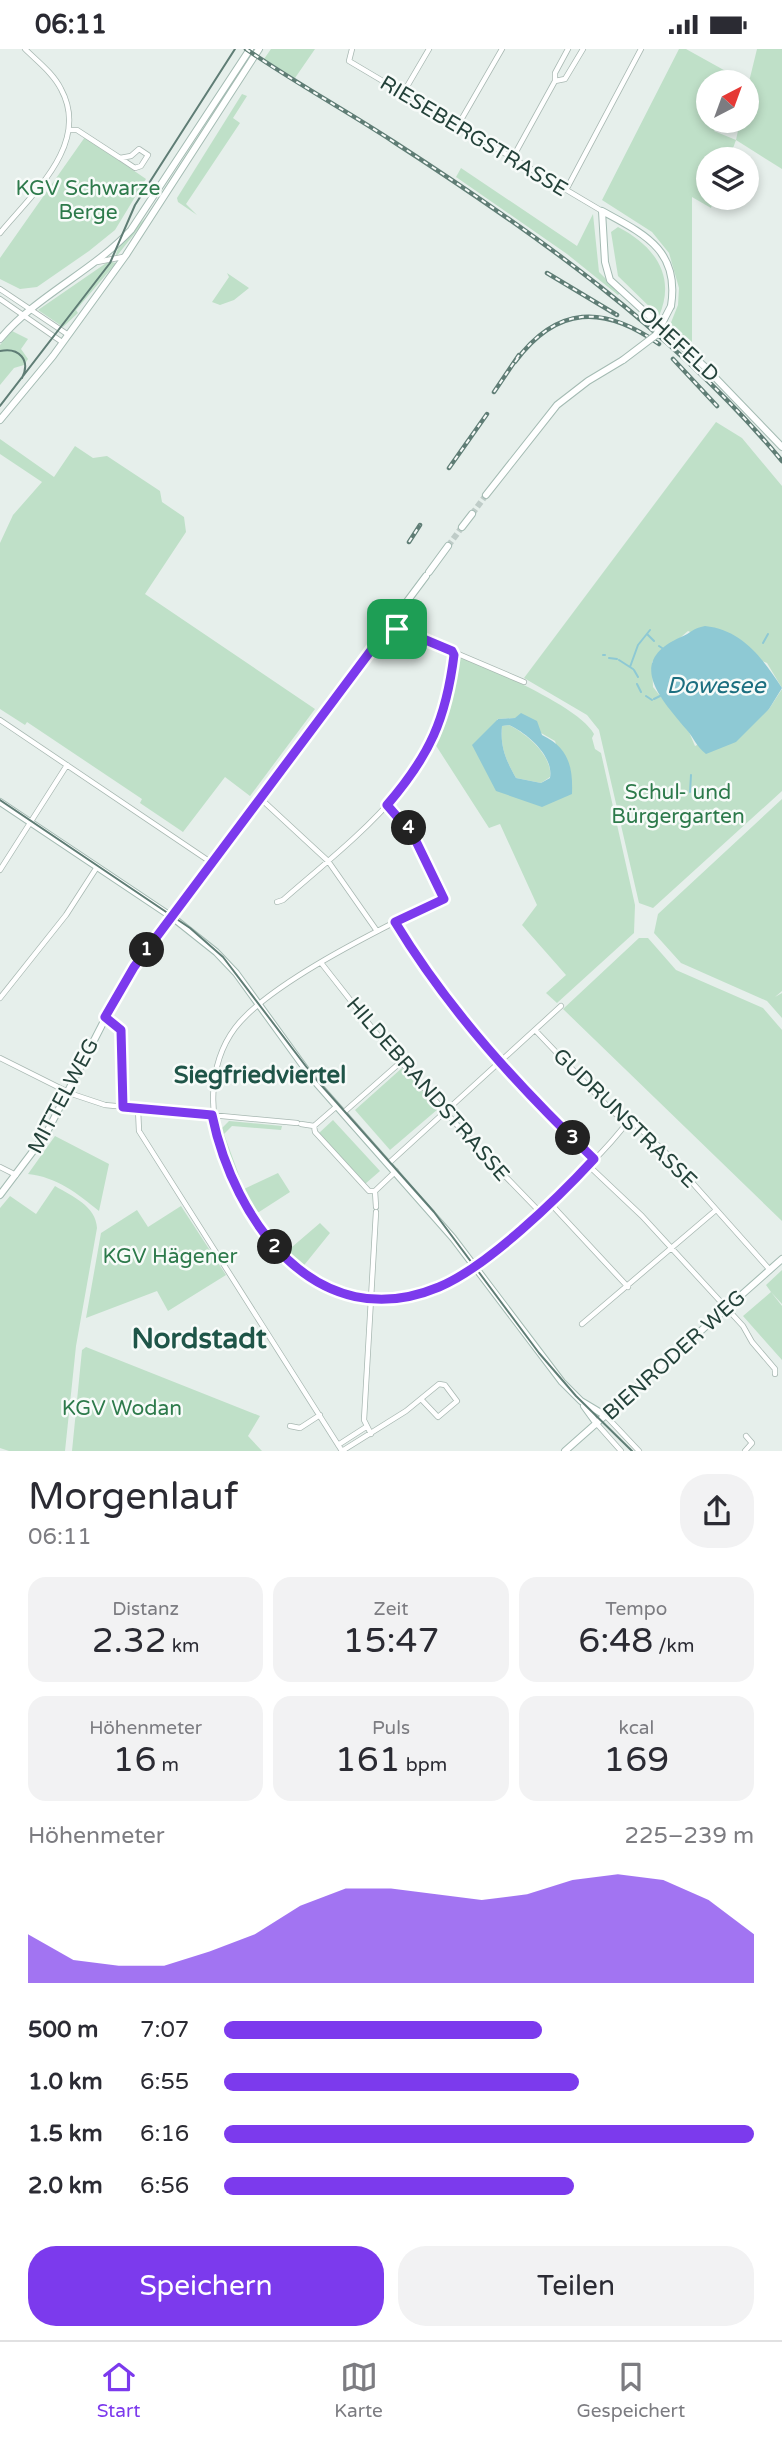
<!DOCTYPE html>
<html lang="de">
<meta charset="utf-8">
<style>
body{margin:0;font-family:"Varela Round",sans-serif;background:#f2f2f3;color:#2b2b33;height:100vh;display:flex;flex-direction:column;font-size:26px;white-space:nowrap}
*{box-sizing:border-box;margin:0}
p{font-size:23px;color:#7c7c81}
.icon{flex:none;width:38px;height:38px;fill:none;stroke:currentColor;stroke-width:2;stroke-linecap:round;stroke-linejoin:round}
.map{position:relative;height:1402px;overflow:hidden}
.details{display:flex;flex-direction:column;background:#fff;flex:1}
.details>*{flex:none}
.needle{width:46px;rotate:41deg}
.fabs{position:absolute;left:696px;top:21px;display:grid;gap:14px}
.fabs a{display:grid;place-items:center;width:63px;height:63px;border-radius:50%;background:#fff;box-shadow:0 4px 10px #0003;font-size:35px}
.pin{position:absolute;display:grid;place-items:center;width:60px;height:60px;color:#fff;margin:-30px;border-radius:14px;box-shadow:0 4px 10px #0006}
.km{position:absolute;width:35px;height:35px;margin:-18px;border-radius:50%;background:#222;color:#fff;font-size:19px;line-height:35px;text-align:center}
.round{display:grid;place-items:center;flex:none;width:74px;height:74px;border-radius:28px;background:#f2f2f3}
.headline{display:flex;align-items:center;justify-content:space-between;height:119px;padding:0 28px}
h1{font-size:38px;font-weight:600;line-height:52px}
.figures{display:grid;grid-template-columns:repeat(3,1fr);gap:10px;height:119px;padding:7px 28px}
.figures div{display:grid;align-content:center;border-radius:18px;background:#f2f2f3;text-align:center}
.figures b{font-size:35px;font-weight:600}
.figures small{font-size:19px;font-weight:400}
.figures p{font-size:19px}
.chart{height:196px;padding:14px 28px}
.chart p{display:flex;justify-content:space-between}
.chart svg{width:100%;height:126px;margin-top:7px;fill:#7c3aed;opacity:.7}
.button{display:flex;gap:14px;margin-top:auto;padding:14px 28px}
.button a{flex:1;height:80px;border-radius:28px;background:#7c3aed;color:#fff;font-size:28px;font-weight:600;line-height:80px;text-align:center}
.button a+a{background:#f2f2f3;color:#2b2b33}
ul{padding:0 28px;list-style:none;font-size:23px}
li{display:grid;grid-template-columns:112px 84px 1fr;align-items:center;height:52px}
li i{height:18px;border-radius:9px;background:#7c3aed}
.status{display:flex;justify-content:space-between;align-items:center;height:49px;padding:0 35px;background:#fff;direction:ltr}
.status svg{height:19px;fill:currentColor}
.menu{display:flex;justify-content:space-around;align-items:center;height:98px;border-top:2px solid #e1e1e2;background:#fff;font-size:19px;color:#7c7c81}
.menu a{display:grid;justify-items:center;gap:4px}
.menu .current{color:#7c3aed}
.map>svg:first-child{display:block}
</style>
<div class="status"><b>06:11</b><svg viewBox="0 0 49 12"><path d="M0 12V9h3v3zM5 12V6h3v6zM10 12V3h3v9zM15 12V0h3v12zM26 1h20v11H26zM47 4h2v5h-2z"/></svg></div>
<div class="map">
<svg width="782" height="1402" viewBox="0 0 782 1402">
<rect width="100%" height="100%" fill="#e6efeb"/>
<path fill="#bfe0c8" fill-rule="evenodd" d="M271 0H315L295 29 264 10Z
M679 0H686L731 25 729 33H709V72H719L714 82 736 91 740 72H747V41L757 0H782V120L736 91 729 110H709V149H714L711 159 692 148V296L670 276 678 256 679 239 669 204 652 183 602 151Z
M251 5 151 164 112 213 116 214 76 261 78 264 63 278 38 261 115 208 119 196 146 168Z
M242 45 247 47 233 69 240 74 186 155 197 166 178 153 177 149Z
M85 88 146 130 115 181 89 202 37 238 20 240 0 230V209Z
M461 119 577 197 593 165 599 223 620 244 618 246 567 205 456 128Z
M618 178C653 196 677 226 659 267L618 227 611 183Z
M227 224 249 239 234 251 220 256 212 253 229 228Z
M12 282 28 290 21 300 28 310 24 316 14 319 0 336V296Z
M716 373 742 389 782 437V639L767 614 688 582 652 613 653 638 689 683 695 697 760 667 769 660 782 640V742L653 859 639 854 599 681 587 666 524 629Z
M0 390 54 428 75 397 93 409 107 407 160 442 162 453 184 468 186 483 145 545 315 660 250 747 225 728 183 783 140 754 142 750 27 673 25 676 0 660V494L13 466 42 433 0 405Z
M458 605C489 620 579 657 594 685L592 689 595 700 601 704 635 856 634 884 557 954 546 944 566 926 522 876 537 856 500 775 489 779 435 695 450 660ZM515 669 555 692 572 745 496 742 497 670Z
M509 676C527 685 553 707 550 728L541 734 516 729C506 711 500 698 502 677Z
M782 750V942L775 948 782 944V969L767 952 681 914 654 884 658 865Z
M639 889H648L676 921 763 959 782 981V1172L563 960Z
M402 1019 438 1060 390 1101 355 1061Z
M333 1071 380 1122 365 1135 319 1084Z
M229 1072 282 1077 281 1081 232 1077 224 1085 244 1140 278 1124 290 1143 259 1163H254L230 1116 220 1081Z
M55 1087 109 1115 99 1162C78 1145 57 1128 28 1125Z
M55 1137C72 1147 96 1157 97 1179L76 1297 65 1402H9L0 1399V1159L10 1147 36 1165Z
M181 1157 226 1226 168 1262 157 1242 86 1269 101 1184 137 1161 148 1178Z
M320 1174 330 1184 301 1220 285 1204Z
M782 1221V1255L771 1243 782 1257V1311L743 1267 771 1243 766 1236Z
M86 1298 260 1367 248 1387 262 1402H72L82 1301Z"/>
<path fill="#8ec9d4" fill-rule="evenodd" d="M705 577C743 581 763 610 782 639L769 660 736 693 706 705C696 697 694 689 686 680 659 648 626 612 681 588 691 584 693 579 705 577Z
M521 664 537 672 542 686C569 699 573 718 572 745L542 758 496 742 472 696 498 670 515 669ZM509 676C527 684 554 707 550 729L541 734 516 729C506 711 500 698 502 677Z"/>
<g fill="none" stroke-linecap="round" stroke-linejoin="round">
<path stroke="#8ec9d4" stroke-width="2" d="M647 585 654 592
M763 594 768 585
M659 597 662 599
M603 606H605
M609 609 617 610
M619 611 633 620
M630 618 638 596 650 581
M634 621 638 628
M637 635 641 643
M646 647 652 651
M654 650 660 647
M690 743 691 726"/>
<path stroke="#bfccc8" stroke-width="6" stroke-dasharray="6 3" stroke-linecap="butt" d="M472 465 486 446
M448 497 462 478"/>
<defs>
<path id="street" d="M352 0 349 12 602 162
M555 32 565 30 583 0
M402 46 429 0
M457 78 502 0
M70 81H77L120 109 131 107 139 100 148 106 141 117 135 119 120 109
M512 110 555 32V24L568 0
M566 141 641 0
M0 184C32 145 91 95 61 40 53 24 37 12 25 0
M97 213 123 208
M0 240 67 285
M0 250 62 293
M390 576 524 633
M0 671 212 814
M261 750 328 812 377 882
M387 756 413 786 444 850C434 856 422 860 411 865 363 889 266 938 235 979 179 1054 240 1189 313 1232 341 1248 373 1252 405 1247 431 1243 455 1232 477 1216 494 1205 509 1188 525 1175 561 1142 600 1110 629 1071
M0 821 67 716
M277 853 283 851C349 793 439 728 450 634 451 623 454 612 452 602
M395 873C449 962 520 1037 594 1110
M322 915 384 994 474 1095 539 1162
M0 949 66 866 97 818
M106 968 120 980 123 1058
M535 981 614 1064 635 1075 665 1103 770 1221
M0 1009 72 1045 105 1056 297 1074
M138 1060 139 1082 342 1402 406 1362 439 1335 445 1336 457 1352 438 1368 421 1350
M343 1064 402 1012
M301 1075 314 1077
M314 1077 315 1083 369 1142H375
M314 1077 337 1057
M389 1114 561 957
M588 1116 642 1167 743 1277 752 1293 775 1320V1325
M0 1118 16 1126
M375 1142 396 1122
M375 1142 376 1158
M549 1153 628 1238
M582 1275 716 1161
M606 1367 639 1402
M597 1375 621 1402
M290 1377 300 1379 320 1366
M371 1385 364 1371 376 1163
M338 1396 366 1378
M745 1402 752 1394 746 1387"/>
<path id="secondary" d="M671 257C680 201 644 185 602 162L605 213 610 231 705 318 782 398
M0 290C37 246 92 223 131 181L250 0
M0 371 53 307 126 206 259 0
M486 446 557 356 588 332 623 311
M462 478 472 465
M429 523 448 497
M0 753 172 868 216 903 236 924 312 1029 453 1189 562 1333 581 1352 606 1367
M0 1146 46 1085 126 929 426 527
M584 1357 597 1375
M565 1402 782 1210"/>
</defs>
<use href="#street" stroke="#a8b8b2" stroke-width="6"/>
<use href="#secondary" stroke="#a4bbb3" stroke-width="8"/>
<use href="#street" stroke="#fff" stroke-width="4.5"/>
<use href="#secondary" stroke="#fff" stroke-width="6"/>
<path stroke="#5f7d75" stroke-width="2" d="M0 302C19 298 31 311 22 329
M0 357 110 214 135 156 235 0
M0 751 190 879 223 908 314 1028 434 1163 539 1304 576 1347 632 1402"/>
<defs>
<path id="rail" d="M246 0C294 33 345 61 394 93 536 185 673 281 782 412
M547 224 617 266
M673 310 717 357
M515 313C557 256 604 256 659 295
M494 343 519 306
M449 419 487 365
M409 493 420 476"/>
</defs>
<use href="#rail" stroke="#5f7d75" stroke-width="4.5"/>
<use href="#rail" stroke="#f7fbf9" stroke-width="2" stroke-dasharray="5" stroke-linecap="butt"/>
<defs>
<path id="secondary-bridge" d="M623 311 656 286 671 257"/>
</defs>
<use href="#secondary-bridge" stroke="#a4bbb3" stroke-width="8" stroke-linecap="butt"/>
<use href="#secondary-bridge" stroke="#fff" stroke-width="6"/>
</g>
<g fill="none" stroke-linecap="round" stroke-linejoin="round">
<defs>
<path id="route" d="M390 576 452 602 454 606C446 670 430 706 387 756L413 786 444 850 395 873C449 962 519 1038 594 1110 558 1149 487 1218 439 1238 317 1289 234 1172 212 1066L123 1058 121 981 105 968 134 918Z"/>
</defs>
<use href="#route" stroke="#fff" stroke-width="14"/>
<use href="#route" stroke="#7c3aed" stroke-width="9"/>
</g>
<g text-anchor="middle" stroke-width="5" stroke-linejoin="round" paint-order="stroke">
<g font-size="21" fill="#24423a" stroke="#f7fbf9">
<text transform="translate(474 87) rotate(31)" y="7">RIESEBERGSTRASSE</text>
<text transform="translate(679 295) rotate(43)" y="7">OHEFELD</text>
<text transform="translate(428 1040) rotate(49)" y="7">HILDEBRANDSTRASSE</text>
<text transform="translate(63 1047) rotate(-62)" y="7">MITTELWEG</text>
<text transform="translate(625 1069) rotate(44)" y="7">GUDRUNSTRASSE</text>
<text transform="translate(674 1306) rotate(-42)" y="7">BIENRODER WEG</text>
</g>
<g font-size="21" fill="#2d7a4b" stroke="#f7fbf9">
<text x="88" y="146">KGV Schwarze<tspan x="88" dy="24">Berge</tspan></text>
<text x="678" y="750">Schul- und<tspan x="678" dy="24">Bürgergarten</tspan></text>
<text x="170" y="1214">KGV Hägener</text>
<text x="122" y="1366">KGV Wodan</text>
</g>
<g font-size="23" font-style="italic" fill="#1c6f80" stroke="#f7fbf9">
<text x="716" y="644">Dowesee</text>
</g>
<g font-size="24" font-weight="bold" fill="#1f5548" stroke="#f7fbf9">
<text x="260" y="1034">Siegfriedviertel</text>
</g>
<g font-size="28" font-weight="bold" fill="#1f5548" stroke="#f7fbf9">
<text x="199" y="1299">Nordstadt</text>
</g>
</g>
</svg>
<div class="fabs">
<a><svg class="needle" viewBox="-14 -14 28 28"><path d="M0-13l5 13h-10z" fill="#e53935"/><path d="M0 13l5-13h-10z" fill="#7c7c81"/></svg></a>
<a><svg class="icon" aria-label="layers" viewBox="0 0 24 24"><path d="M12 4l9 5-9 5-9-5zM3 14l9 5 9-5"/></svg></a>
</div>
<div class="pin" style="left:397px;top:580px;background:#1e9e55"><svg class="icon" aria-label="arrive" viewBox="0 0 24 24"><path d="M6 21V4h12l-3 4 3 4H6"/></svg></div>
<b class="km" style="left:147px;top:901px">1</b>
<b class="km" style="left:275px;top:1198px">2</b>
<b class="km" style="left:573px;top:1089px">3</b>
<b class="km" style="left:409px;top:779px">4</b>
</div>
<section class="details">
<div class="headline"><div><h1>Morgenlauf</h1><p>06:11</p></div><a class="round"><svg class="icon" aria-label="share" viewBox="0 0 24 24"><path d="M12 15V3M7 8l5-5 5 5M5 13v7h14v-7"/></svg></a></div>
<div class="figures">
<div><p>Distanz</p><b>2.32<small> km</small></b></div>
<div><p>Zeit</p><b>15:47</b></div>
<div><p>Tempo</p><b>6:48<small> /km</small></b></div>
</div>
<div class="figures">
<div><p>Höhenmeter</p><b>16<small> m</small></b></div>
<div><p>Puls</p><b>161<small> bpm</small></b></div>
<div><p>kcal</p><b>169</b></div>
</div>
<div class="chart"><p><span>Höhenmeter</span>225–239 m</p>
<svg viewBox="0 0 160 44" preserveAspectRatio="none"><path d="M0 44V27L10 36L20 38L30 38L40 33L50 27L60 17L70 11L80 11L90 13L100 15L110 13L120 8L130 6L140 8L150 15L160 27V44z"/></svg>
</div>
<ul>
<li><b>500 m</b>7:07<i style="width:60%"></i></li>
<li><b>1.0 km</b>6:55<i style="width:67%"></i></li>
<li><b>1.5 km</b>6:16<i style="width:100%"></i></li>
<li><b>2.0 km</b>6:56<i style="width:66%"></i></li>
</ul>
<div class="button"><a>Speichern</a><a>Teilen</a></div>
</section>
<nav class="menu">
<a class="current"><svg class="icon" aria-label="home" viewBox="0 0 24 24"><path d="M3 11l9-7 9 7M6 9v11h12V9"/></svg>Start</a>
<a><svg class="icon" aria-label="map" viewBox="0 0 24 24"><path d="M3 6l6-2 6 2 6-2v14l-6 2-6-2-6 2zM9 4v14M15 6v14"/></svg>Karte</a>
<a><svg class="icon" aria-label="saved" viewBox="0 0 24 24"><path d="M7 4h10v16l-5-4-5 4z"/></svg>Gespeichert</a>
</nav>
